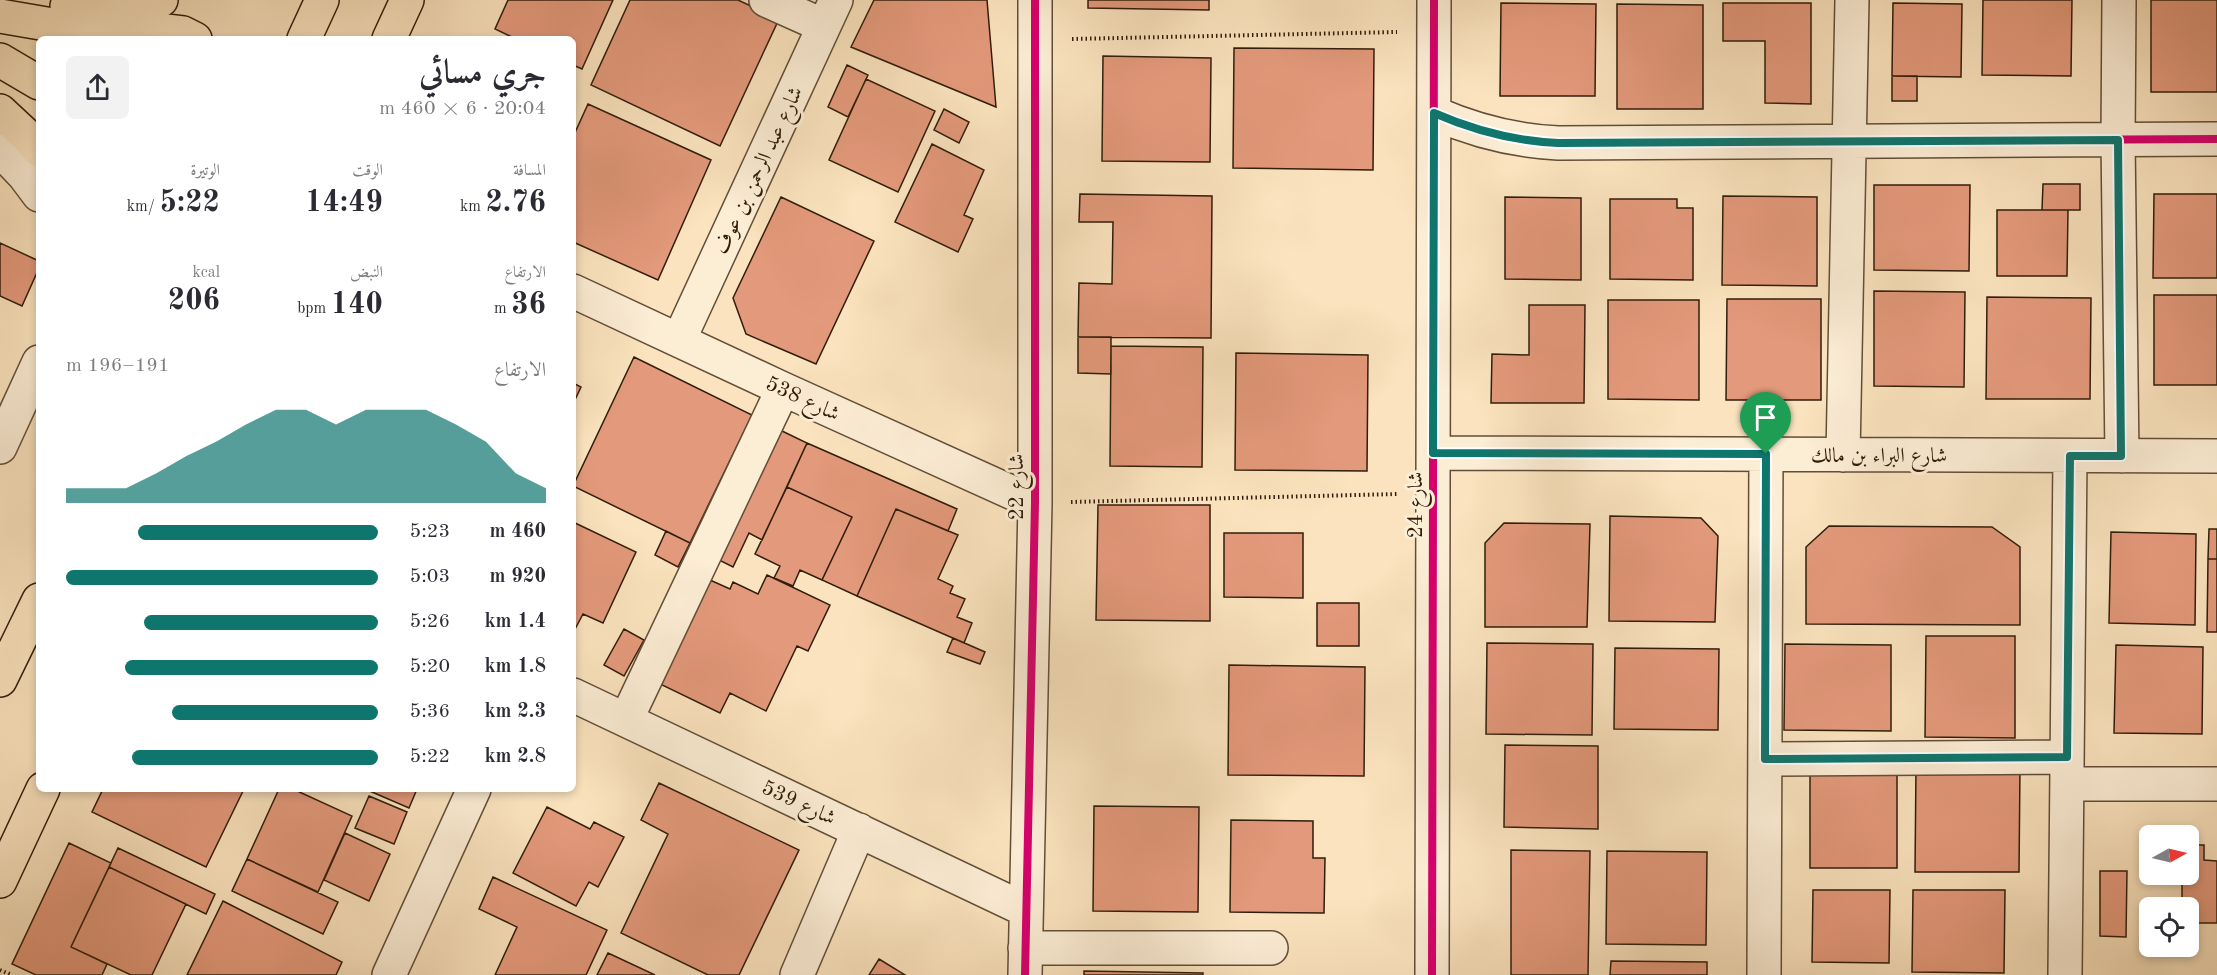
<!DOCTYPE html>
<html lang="ar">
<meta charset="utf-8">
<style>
body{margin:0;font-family:"Old Standard TT",Amiri,serif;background:#f2f2f3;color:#2b2b33;direction:rtl;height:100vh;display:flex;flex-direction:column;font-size:22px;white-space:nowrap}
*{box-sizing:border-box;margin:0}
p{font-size:20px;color:#7c7c81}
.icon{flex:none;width:33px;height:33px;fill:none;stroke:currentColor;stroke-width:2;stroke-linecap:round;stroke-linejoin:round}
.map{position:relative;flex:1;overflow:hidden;direction:ltr}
.drawer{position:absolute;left:36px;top:36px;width:540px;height:756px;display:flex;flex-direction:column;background:#fff;border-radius:9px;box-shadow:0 3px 9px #0003;direction:rtl}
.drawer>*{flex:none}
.needle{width:39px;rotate:82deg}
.fabs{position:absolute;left:2139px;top:825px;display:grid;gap:12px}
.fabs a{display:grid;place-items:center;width:60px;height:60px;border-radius:9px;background:#fff;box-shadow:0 3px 9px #0003;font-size:30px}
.pin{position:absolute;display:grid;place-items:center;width:51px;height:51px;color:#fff;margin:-62px -26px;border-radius:50% 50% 50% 0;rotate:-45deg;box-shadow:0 0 6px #0007}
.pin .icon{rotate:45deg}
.round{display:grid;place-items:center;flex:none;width:63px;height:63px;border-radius:9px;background:#f2f2f3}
.summary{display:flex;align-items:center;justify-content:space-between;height:102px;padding:0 30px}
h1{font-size:33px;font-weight:600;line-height:45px}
.figures{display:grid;grid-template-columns:repeat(3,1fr);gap:9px;height:102px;padding:6px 30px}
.figures div{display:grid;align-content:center}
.figures b{font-size:30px;font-weight:600}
.figures small{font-size:16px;font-weight:400}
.figures p{font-size:16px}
.chart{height:168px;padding:12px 30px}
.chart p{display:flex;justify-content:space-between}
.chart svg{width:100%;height:108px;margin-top:6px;fill:#0f766e;opacity:.7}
ul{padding:0 30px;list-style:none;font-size:20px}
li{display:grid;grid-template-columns:96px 72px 1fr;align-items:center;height:45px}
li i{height:15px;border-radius:8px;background:#0f766e}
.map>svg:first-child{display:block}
</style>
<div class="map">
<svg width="2217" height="975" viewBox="0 0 2217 975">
<rect width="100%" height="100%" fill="#fae3be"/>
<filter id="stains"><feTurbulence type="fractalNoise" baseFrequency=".00333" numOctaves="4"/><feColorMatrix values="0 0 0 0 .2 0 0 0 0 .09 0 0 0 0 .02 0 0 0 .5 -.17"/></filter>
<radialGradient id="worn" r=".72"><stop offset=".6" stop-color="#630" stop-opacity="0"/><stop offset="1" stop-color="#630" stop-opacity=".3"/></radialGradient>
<path fill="#e3997b" stroke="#301d0a" stroke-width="1.5" d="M508 0H613L582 69 573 65V39H516L495 29Z
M630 0H738L779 19 720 146 591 85Z
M874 0H987L996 107 851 47Z
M1088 0H1209V10L1088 8Z
M1983 0H2072L2071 76 1982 75Z
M2151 0H2217V92H2151Z
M1501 3 1596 4 1595 96H1500Z
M1723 3H1811V104L1765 103V41H1723Z
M1893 3 1962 4 1961 77 1892 76Z
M1617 4 1703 5V109H1617Z
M1234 48 1374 49 1373 170 1233 168Z
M1103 56 1211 58 1210 162 1102 161Z
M847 65 868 75 848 117 828 107Z
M1892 76H1917V101H1892Z
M866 79 935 111 898 192 829 160Z
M588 104 711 160 658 280 573 242V137Z
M944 109 969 122 959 143 934 130Z
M932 144 984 170 964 215 973 219 958 252 895 222Z
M2043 184H2080V210H2042Z
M1874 185H1970L1969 271 1874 270Z
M1080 194 1212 196 1211 338 1078 337 1079 283 1112 284 1113 222H1079Z
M2154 194H2217V278H2153Z
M1723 196 1817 197V286L1722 285Z
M781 197 874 241 816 364 746 334 733 298Z
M1505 197 1581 198V280L1505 279Z
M1610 199H1677V208H1693V280L1610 279Z
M1997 210H2068L2067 276H1997Z
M0 243 39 261V268L22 306 0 296Z
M1874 291 1965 292 1964 387 1874 386Z
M2154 295H2217V385H2154Z
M1987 297 2091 298 2090 399H1986Z
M1727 299H1821V400H1726Z
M1608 300H1699V400L1608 399Z
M1529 305H1585L1584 403H1491L1492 354 1529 355Z
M1078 337H1111V374L1078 373Z
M1111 346 1203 347 1202 467 1110 466Z
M1236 353 1368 355 1367 471 1235 470Z
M634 357 752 415 690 543 573 486Z
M573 383 581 387 573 404Z
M780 430 807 443 762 540 749 533 733 567 719 560Z
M807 443 957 509 948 531 896 509 857 596 822 580 852 517 787 487Z
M787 487 852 517 822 580 800 570 793 586 774 578 780 566 755 554Z
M1098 505H1210V621L1096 620Z
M896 509 958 535 938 579 953 586 950 593 965 599 957 617 972 623 964 643 857 596Z
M1610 516 1701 518 1718 536 1715 622 1609 621Z
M573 522 636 552 603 623 583 614 573 633Z
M1504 523 1590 524 1587 627H1485V543Z
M1829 526 1992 527 2020 547V625L1806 624V547Z
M2209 529H2217V559H2208Z
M666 531 690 543 678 567 655 555Z
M2111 532 2196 534 2195 625 2109 623Z
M1224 533H1303V598L1224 597Z
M2208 559H2217V632H2207Z
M767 575 830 605 808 651 797 646 766 711 730 693 720 713 660 684 710 580 730 589 733 582 758 594Z
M1317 603H1359V646H1317Z
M624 629 644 640 624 676 604 665Z
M1926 636H2015V738L1925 737Z
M953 638 985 652 980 664 947 652Z
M1487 643 1593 644 1592 735 1486 734Z
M1785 644 1891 645V731L1784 730Z
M2116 645 2203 647 2202 734 2114 733Z
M1615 648 1719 649 1718 730 1614 729Z
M1229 665 1365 667 1364 776 1228 775Z
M1505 745 1598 746V829L1504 827Z
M1916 766 2020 767 2019 872H1915Z
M1810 774H1897V868H1810Z
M659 783 799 850 739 975H708L621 933 668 834 641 820Z
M103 789H244L206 867 92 812Z
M279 789H293L352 816 318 892 247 859Z
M365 789H417L409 808Z
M369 796 407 812 394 844 355 828Z
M1094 806 1199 807 1198 912 1093 911Z
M547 807 590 829 594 822 624 837 598 887 589 882 576 906 513 873Z
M1231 820 1313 821V858H1325L1324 913 1230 912Z
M345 833 390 854 369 901 324 880Z
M69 843 111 863 71 947 107 964 102 975H36L12 964Z
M2188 845H2204V860L2217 861V923H2188V908H2182V874H2188Z
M118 848 215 894 206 914 109 867Z
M1511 850 1590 851 1588 975H1511Z
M1607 851 1707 852 1706 945 1606 944Z
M247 859 338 902 323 934 232 891Z
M109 867 186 904 152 975H131L71 947Z
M2100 871H2127L2126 937 2100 936Z
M493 877 607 930 586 975H495L517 927 479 909Z
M1813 890H1890L1889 963 1812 962Z
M1913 890H2005L2004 973 1912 972Z
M223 901 342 962 336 975H187Z
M608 953 655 975H597Z
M879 959 905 975H869Z
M1611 961 1707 962V975H1610Z
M1084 971 1203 973V975H1084Z"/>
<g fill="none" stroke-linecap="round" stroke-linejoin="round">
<defs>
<path id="minor" d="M766 0 824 26
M2119 0 2118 140 2122 456
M1434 113C1475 131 1514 141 1558 143L2217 139
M0 150 24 175 39 195
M573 291 783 389 1035 503
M679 340 836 0
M0 447 39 362
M1433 453 2217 456
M1843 455 1852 0
M573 695 1026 910
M626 720 783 389
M1765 759 2067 757
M2067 784H2217
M1025 948H1271
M389 975 474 789
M797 975 859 830
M1025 975 1035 503V0
M1432 975 1434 0
M1764 975 1766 454
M2065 975 2070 456"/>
<path id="major" d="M304 39 322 0
M389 39 407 0
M0 680 39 600
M0 881 43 789"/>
<path id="highway" d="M67 6C98 8 131 8 161 0
M0 16 64 27 166 31 183 33 195 39
M0 60 39 83
M0 111 29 138 39 150"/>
</defs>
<use href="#minor" stroke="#624e37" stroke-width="36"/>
<use href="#major" stroke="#301d0a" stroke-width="36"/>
<use href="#highway" stroke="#301d0a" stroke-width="36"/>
<path stroke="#301d0a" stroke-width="4" stroke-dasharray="1.5 3" stroke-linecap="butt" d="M1072 39 1397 32
M1071 502 1397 494
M0 970 12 975"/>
<use href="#minor" stroke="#fcedd5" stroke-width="33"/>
<use href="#major" stroke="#fae3be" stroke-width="33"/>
<use href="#highway" stroke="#fae3be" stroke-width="33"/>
<defs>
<path id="cycleway" d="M1434 113C1475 131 1514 141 1558 143L2217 139
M1025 975 1035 503V0
M1432 975 1434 0"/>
</defs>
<use href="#cycleway" stroke="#fcedd5" stroke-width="11"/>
<use href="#cycleway" stroke="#d6006c" stroke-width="8"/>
</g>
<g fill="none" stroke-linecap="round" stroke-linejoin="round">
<defs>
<path id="route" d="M1434 113C1475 131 1514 141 1558 143L2118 140 2121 456H2070L2067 757 1765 759 1766 454 1433 453Z"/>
</defs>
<use href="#route" stroke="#fff" stroke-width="12"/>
<use href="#route" stroke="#0f766e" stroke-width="8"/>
</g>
<g text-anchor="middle" stroke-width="6" stroke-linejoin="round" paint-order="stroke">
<g font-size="21" fill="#301d0a" stroke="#fcedd5">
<text transform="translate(758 170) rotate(-65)" y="7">شارع عبد الرحمن بن عوف</text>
<text transform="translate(803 398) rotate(25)" y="7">شارع 538</text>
<text x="1879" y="462">شارع البراء بن مالك</text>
<text transform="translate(1016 487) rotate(-90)" y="7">شارع 22</text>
<text transform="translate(1415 505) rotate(-90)" y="7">شارع 24</text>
<text transform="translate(799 802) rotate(25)" y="7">شارع 539</text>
</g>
</g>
<rect width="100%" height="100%" filter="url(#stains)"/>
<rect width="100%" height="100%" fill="url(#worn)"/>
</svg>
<div class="fabs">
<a><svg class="needle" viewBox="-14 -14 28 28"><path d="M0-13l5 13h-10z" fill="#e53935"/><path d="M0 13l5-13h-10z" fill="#7c7c81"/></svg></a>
<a><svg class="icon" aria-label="locate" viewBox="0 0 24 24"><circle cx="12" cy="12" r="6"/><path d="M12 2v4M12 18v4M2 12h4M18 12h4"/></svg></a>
</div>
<div class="pin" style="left:1766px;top:454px;background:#1e9e55"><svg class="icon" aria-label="arrive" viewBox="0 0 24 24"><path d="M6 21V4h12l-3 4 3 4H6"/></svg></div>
<section class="drawer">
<div class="summary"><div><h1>جري مسائي</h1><p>20:04 · 6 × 460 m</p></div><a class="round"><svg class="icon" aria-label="share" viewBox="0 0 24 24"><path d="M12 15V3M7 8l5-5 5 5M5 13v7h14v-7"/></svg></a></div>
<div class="figures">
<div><p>المسافة</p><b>2.76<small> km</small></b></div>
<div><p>الوقت</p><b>14:49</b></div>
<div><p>الوتيرة</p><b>5:22<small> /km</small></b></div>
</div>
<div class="figures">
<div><p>الارتفاع</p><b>36<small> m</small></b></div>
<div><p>النبض</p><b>140<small> bpm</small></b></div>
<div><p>kcal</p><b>206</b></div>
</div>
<div class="chart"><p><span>الارتفاع</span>191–196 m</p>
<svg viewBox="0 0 160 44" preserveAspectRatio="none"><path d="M0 44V38L10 38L20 38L30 32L40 25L50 19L60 12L70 6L80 6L90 12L100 6L110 6L120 6L130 12L140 19L150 32L160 38V44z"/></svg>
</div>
<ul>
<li><b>460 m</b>5:23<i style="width:77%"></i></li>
<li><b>920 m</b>5:03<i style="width:100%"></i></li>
<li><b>1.4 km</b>5:26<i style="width:75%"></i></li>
<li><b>1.8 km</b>5:20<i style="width:81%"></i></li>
<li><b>2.3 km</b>5:36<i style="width:66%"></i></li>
<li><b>2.8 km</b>5:22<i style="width:79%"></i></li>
</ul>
</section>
</div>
